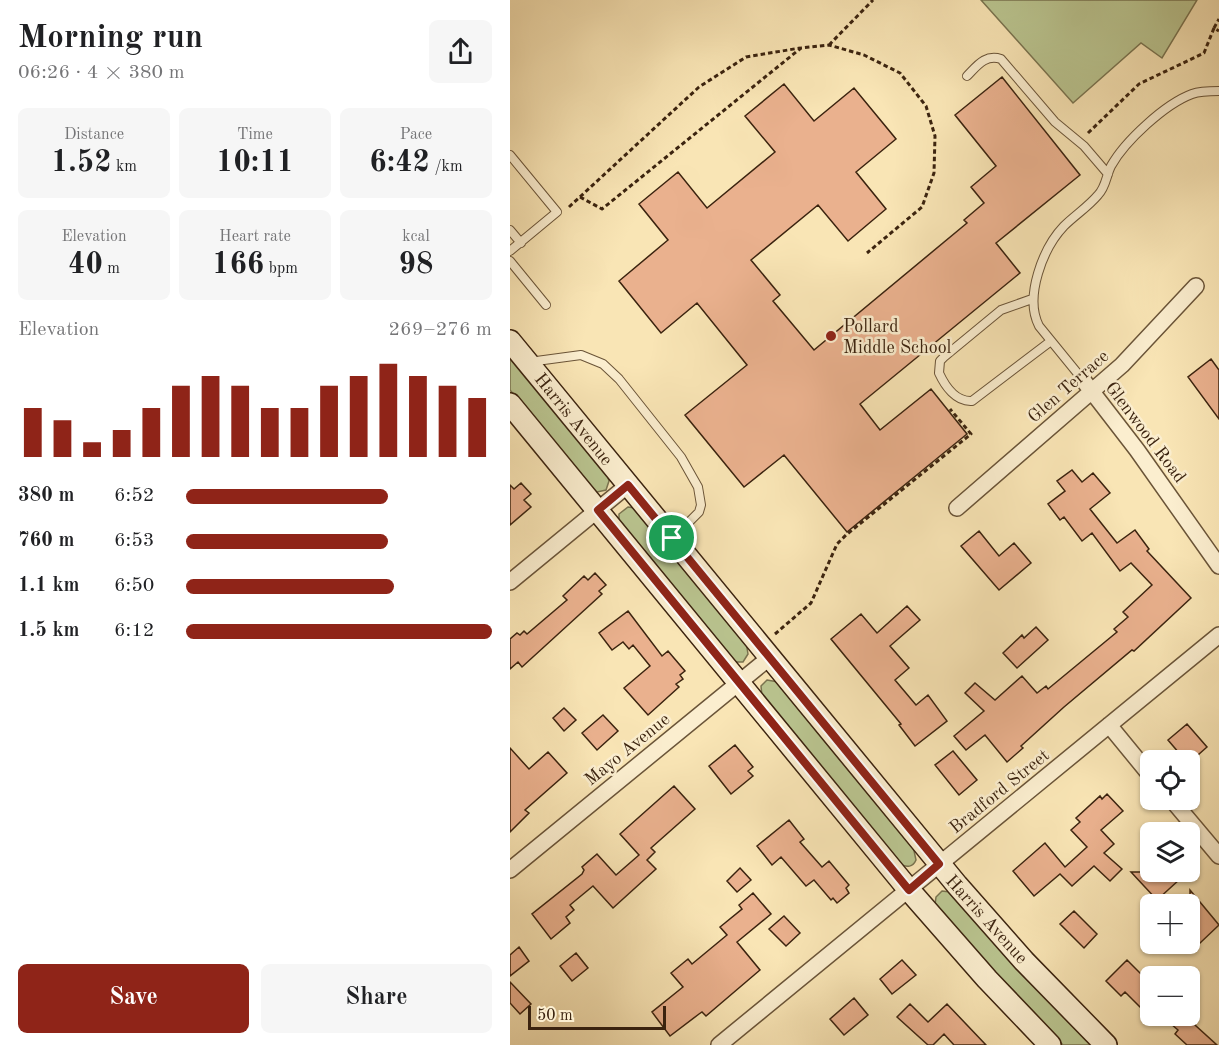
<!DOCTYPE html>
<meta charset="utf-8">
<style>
body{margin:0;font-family:"Old Standard TT",serif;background:#f6f6f6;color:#202124;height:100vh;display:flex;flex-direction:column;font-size:22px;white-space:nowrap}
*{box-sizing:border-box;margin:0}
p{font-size:20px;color:#757577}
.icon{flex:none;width:33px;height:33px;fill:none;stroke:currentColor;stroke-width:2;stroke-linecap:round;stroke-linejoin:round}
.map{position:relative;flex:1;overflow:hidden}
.sheet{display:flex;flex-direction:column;background:#fff;width:510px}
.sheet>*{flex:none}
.buttons{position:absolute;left:630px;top:750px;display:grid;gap:12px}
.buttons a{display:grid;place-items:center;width:60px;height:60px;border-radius:9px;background:#fff;box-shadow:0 2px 4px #0004;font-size:30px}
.scale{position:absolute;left:18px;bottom:15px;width:138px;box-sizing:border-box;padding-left:6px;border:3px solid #3b230f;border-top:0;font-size:16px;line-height:21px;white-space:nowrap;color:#3b230f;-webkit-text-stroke:4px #fbeecf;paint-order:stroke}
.pin{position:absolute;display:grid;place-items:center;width:51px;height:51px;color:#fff;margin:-26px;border:3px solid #fff;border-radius:50%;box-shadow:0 2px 6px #0007}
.round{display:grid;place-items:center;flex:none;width:63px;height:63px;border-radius:9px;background:#f6f6f6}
.summary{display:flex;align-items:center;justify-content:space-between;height:102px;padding:0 18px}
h1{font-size:33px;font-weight:800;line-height:45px}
.metrics{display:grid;grid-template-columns:repeat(3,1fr);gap:9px;height:102px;padding:6px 18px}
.metrics div{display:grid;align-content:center;border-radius:9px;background:#f6f6f6;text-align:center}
.metrics b{font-size:30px;font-weight:800}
.metrics small{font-size:16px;font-weight:400}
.metrics p{font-size:16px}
.chart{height:168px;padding:12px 18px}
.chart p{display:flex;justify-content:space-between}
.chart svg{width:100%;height:108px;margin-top:6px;stroke:#8f2418;stroke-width:6}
.cta{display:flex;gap:12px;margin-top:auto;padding:12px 18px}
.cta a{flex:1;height:69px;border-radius:9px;background:#8f2418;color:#fff;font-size:24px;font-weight:800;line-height:69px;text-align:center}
.cta a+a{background:#f6f6f6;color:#202124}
ul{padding:0 18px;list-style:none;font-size:20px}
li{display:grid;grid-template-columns:96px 72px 1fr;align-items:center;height:45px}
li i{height:15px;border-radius:8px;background:#8f2418}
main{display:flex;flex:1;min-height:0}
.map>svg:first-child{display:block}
</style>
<main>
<section class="sheet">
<div class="summary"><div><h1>Morning run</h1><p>06:26 · 4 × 380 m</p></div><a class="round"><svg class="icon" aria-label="share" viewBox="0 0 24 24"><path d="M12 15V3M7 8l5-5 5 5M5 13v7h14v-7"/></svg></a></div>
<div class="metrics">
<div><p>Distance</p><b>1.52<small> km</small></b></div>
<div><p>Time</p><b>10:11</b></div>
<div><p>Pace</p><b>6:42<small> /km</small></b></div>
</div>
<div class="metrics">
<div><p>Elevation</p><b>40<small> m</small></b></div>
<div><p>Heart rate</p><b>166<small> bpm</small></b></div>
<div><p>kcal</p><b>98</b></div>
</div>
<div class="chart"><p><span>Elevation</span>269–276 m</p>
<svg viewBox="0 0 160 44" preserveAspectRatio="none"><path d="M5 44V24M15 44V29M25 44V38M35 44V33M45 44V24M55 44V15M65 44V11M75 44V15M85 44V24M95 44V24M105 44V15M115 44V11M125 44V6M135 44V11M145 44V15M155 44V20"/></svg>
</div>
<ul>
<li><b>380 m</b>6:52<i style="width:66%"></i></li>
<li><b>760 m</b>6:53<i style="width:66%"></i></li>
<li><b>1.1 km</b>6:50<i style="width:68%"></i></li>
<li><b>1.5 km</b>6:12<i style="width:100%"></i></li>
</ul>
<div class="cta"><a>Save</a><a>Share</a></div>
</section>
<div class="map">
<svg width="709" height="1045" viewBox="0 0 709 1045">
<rect width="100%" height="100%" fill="#f9e5b5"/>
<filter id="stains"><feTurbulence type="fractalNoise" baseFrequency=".00333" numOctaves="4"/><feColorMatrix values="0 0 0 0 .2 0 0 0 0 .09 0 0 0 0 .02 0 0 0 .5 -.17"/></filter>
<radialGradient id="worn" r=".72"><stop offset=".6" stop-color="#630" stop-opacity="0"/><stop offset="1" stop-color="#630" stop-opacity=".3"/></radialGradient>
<path fill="#bac590" stroke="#7a7450" stroke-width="1.5" d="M471 0H687L652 58 631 43 563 103Z
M0 354 97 474 99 481 96 490 87 492 81 488 0 390Z
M118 507 125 508 236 642 238 654 233 662H225L109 521V514Z
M257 680 268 682 403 846 406 860C403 867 397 868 390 864L252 696 251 686Z
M432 891 440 892 584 1045H553C509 1000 466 954 425 905L426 897Z"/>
<path fill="#eab18e" stroke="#3b230f" stroke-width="1.5" d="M492 77 570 175 486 243 510 273 350 404 370 430 421 389 457 434 337 532 274 455 234 487 175 415 237 365 187 303 151 333 109 281 158 240 129 204 168 172 197 208 265 152 235 116 274 84 304 121 344 88 386 139 346 172 376 209 338 241 308 205 241 260 270 295 263 301 304 350 457 223 454 220 474 203 461 187 486 166 445 115Z
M701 359 709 370V419L678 377Z
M562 470 572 482 583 473 600 493 580 509 607 543 625 530 639 549 637 551 681 598 624 651 622 650 554 707 511 746 513 748 497 762 475 735 456 750 444 736 474 711 455 693 465 683 485 700 512 676 527 693 536 686 538 689 607 632 604 629 618 617 613 612 642 585 621 563 610 571 582 533 572 541 554 517 550 520 538 504 555 491 547 481Z
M11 483 21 494 14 500 21 507 0 525V485L4 489Z
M469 531 489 556 504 543 521 563 489 590 451 546Z
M85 573 96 585 89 591 92 594 12 667 8 662 0 669V639L7 633 10 635 14 631 17 634 57 600 53 596 74 576 78 580Z
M397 606 410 620 380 646 399 668 385 680 406 705 418 695 437 721 405 746 389 725 391 724 321 639 351 614 367 633Z
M118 611 152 656 158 651 175 671 170 675 173 679 166 684 169 687 138 715 114 688 140 666 123 645 119 649 113 642 102 650 89 633Z
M526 627 538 640 507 668 493 653 512 635 514 638Z
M54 708 66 720 54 731 43 718Z
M93 715 108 731 87 750 72 733Z
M677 724 697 747 680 762V760H675L658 740Z
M225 745 243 767 238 771 243 776 221 794 199 766Z
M0 748 19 769 38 752 57 773 15 810 19 813 0 832Z
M443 751 467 780 449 795 425 765Z
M164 786 185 809 141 848 145 852 137 860 146 869 103 908 83 886 60 905 64 910 56 917 60 923 41 939 22 914 72 874 74 870 72 867 87 854 106 875 129 855 110 834Z
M597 794 613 811 591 830 604 844 594 853 612 869 600 881 584 866 562 886 550 874 524 896 503 871 535 843 555 867 577 847 561 830 570 822 566 818 590 796 592 799Z
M279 820 294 839 290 842 312 867 319 861 339 885 336 888 339 893 327 903 323 898 321 900 304 880 296 886 271 857 262 865 247 846Z
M230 868 241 880 227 892 217 881Z
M621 872H663L670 879 647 900Z
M680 890 709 925 689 944 680 933Z
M243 893 261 914 227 942 250 970 196 1016 192 1012 189 1014 160 1036 142 1012 173 987 161 973 178 959 182 964 217 935 210 927 232 909 229 905Z
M564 911 587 934 574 948 550 924Z
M274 916 290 933 276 946 259 929Z
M9 947 19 961 0 976V955Z
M66 953 78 968 62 981 50 966Z
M392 960 406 975 382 994 370 979Z
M617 960 640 983 634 990 640 999 631 1008 615 992 611 996 596 981Z
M0 982 21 1004 10 1014 0 1003Z
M344 998 358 1015 334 1035 320 1019Z
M400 1004 418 1022 437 1004 476 1045H444L434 1034 423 1045H418L387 1017Z
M652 1016H675L707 1045H677L665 1034 668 1030Z"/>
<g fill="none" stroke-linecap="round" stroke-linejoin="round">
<defs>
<path id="lane" d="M457 76C467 66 475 54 491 59L545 122 574 146 598 174
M0 155 47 212 0 251
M0 230 11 243
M0 261 36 305
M522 299 491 310 434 357 430 361 429 373C435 386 446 402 462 401L541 341
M19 362 71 355 93 364 109 379 171 457 188 487 191 505 189 512 164 537
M573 380 529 326C514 297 533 248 554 226 565 215 578 207 588 195 596 187 596 176 601 166 615 141 655 104 682 94 690 91 700 91 709 91"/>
<path id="street" d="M573 380 627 450 709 566
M447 508 612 365 686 286
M0 582 118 485
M599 725 640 775
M662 800 709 856
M0 870 259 658
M209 1045 709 635"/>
<path id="secondary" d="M0 341 447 885 514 961 596 1045
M0 404 399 890 477 979 540 1045"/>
</defs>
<use href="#lane" stroke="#6a5438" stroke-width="10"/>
<use href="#street" stroke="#6a5438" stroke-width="18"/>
<use href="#secondary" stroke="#3b230f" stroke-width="24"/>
<path stroke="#3b230f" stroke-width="3" stroke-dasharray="4.5 3" stroke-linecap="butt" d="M704 28 709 19
M319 45 363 0
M578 133 629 84 694 53 704 28 709 31
M70 197 92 209 291 48 319 45 354 55 390 73 416 106 425 136 424 173 412 207 357 253
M59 207 189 87 236 57 290 48
M265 634 301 603 327 544 336 535 461 434 440 409"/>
<use href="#lane" stroke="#fbeecf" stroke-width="8"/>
<use href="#street" stroke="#fbeecf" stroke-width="15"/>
<use href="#secondary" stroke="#fbeecf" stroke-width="21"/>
</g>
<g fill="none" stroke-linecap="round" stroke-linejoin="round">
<defs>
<path id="route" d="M118 485 429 864 399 890 88 510Z"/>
</defs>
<use href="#route" stroke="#fff" stroke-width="12"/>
<use href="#route" stroke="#8f2418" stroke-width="8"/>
</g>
<circle fill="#8f2418" stroke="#fbeecf" stroke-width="2" cx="321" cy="336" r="6"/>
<g text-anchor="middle" stroke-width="5" stroke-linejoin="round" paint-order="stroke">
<g font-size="18" fill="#3b230f" stroke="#fbeecf" text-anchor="start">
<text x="333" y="332">Pollard<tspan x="333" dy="21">Middle School</tspan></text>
</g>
<g font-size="18" fill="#3b230f" stroke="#fbeecf">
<text transform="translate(558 386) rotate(-41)" y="6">Glen Terrace</text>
<text transform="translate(64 419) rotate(51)" y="6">Harris Avenue</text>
<text transform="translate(636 432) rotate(53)" y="6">Glenwood Road</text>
<text transform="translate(117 749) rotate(-39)" y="6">Mayo Avenue</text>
<text transform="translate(489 791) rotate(-39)" y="6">Bradford Street</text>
<text transform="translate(477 919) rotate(48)" y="6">Harris Avenue</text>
</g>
</g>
<rect width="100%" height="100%" filter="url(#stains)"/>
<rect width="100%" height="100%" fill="url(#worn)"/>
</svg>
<div class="buttons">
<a><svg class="icon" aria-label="locate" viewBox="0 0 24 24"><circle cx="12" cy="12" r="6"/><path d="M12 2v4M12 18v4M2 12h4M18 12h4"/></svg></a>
<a><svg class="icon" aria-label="layers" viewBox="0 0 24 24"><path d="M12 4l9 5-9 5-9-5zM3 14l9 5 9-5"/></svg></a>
<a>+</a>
<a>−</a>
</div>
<div class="scale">50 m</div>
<div class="pin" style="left:162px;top:538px;background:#1e9e55"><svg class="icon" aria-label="arrive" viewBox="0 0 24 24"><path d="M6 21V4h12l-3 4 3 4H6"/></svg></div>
</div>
</main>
